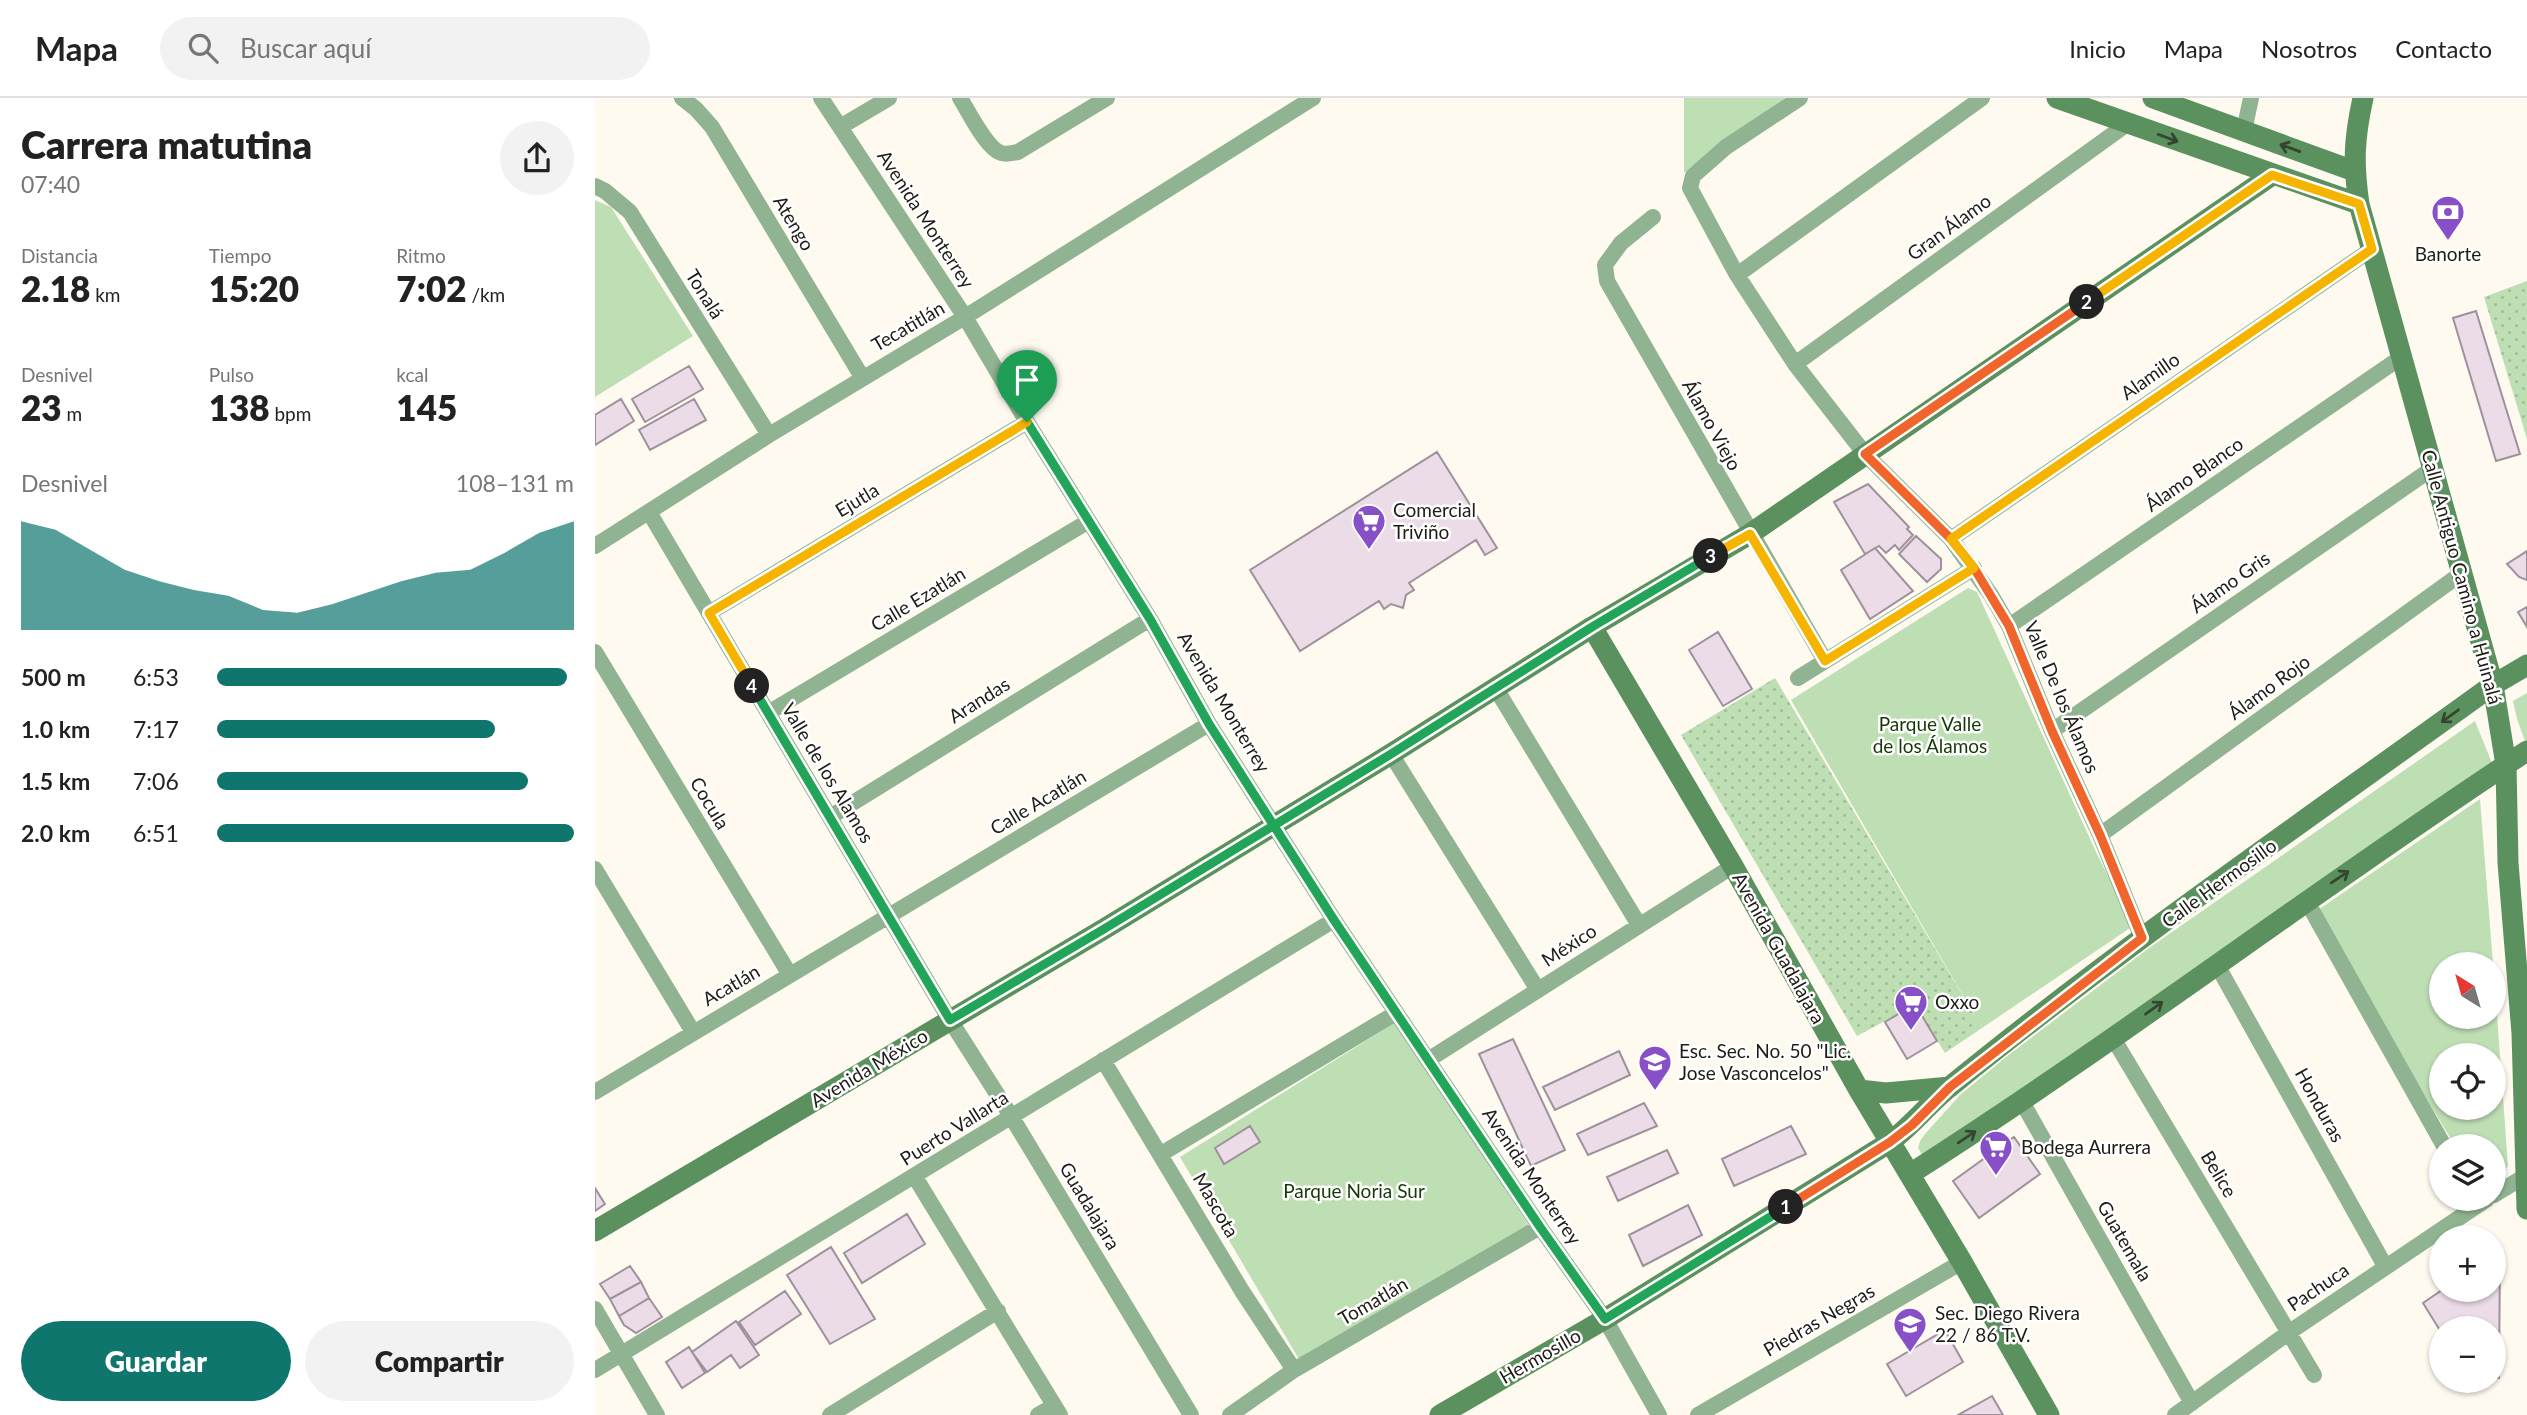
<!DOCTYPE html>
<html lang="es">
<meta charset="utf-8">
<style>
body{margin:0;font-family:Lato,sans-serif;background:#f2f2f2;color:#222;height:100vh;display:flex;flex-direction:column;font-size:26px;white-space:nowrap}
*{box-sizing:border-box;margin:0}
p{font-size:23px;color:#767676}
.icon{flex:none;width:38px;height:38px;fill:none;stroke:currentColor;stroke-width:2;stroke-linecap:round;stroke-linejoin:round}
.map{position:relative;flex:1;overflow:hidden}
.sheet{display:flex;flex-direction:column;background:#fff;width:595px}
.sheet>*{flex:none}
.needle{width:46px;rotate:323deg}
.controls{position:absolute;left:1834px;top:854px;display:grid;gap:14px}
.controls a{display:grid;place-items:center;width:77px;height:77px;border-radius:50%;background:#fff;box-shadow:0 2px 5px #0004;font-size:35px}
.pin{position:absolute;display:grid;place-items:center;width:60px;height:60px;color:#fff;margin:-72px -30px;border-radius:50% 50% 50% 0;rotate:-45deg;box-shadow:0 0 7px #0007}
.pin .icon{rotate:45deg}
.km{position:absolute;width:35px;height:35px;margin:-18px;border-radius:50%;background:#222;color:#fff;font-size:19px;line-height:35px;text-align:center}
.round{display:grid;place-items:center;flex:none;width:74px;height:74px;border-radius:37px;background:#f2f2f2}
.headline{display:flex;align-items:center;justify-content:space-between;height:119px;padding:0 21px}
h1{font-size:38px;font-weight:800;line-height:52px}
.figures{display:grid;grid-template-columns:repeat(3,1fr);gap:10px;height:119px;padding:7px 21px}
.figures div{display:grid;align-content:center}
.figures b{font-size:35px;font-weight:800}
.figures small{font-size:19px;font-weight:400}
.figures p{font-size:19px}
.chart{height:196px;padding:14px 21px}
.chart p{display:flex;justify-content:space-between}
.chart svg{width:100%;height:126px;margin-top:7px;fill:#0f766e;opacity:.7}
.action{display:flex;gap:14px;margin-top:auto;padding:14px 21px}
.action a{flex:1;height:80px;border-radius:42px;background:#0f766e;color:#fff;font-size:28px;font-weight:800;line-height:80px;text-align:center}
.action a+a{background:#f2f2f2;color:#222}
ul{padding:0 21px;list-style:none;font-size:23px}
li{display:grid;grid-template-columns:112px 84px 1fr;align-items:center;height:52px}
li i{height:18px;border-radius:9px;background:#0f766e}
header{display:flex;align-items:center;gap:42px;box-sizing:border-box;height:98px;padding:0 35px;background:#fff;border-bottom:2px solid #e0e0e0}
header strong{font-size:33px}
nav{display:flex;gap:38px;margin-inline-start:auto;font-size:24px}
.search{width:490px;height:63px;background:#f2f2f2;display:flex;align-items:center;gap:18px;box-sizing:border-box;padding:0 24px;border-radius:38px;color:#767676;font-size:26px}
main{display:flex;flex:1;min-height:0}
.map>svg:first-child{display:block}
</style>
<header>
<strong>Mapa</strong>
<div class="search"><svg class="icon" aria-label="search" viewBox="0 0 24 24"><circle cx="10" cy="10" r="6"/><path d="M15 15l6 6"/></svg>Buscar aquí</div>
<nav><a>Inicio</a><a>Mapa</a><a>Nosotros</a><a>Contacto</a></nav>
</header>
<main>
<section class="sheet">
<div class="headline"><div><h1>Carrera matutina</h1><p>07:40</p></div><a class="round"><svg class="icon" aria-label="share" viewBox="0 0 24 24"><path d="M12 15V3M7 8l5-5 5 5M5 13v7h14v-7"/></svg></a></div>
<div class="figures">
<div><p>Distancia</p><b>2.18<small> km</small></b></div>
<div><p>Tiempo</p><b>15:20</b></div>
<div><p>Ritmo</p><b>7:02<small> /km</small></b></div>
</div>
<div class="figures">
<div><p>Desnivel</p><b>23<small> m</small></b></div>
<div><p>Pulso</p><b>138<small> bpm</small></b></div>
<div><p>kcal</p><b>145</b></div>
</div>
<div class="chart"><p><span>Desnivel</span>108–131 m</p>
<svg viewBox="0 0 160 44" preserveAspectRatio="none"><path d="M0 44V6L10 9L20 16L30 23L40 27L50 30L60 32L70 37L80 38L90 35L100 31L110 27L120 24L130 23L140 17L150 10L160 6V44z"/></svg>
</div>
<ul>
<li><b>500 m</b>6:53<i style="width:98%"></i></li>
<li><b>1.0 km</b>7:17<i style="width:78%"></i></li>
<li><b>1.5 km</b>7:06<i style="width:87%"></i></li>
<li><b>2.0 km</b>6:51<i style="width:100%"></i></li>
</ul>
<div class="action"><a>Guardar</a><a>Compartir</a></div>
</section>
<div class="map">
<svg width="1932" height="1317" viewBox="0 0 1932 1317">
<defs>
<pattern id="grass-dots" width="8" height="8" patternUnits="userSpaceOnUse" patternTransform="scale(1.75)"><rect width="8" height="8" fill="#bedeb4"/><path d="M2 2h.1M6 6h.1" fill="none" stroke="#a3be9a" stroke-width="1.8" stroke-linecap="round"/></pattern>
</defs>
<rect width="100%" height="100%" fill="#fffaf0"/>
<path fill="url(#grass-dots)" d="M1932 183V341L1889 199Z
M1180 580 1387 930 1350 955 1320 907 1262 938 1086 637Z"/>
<path fill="#bedeb4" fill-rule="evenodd" d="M1089 0H1190L1089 75Z
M0 102 16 109 98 238 0 299Z
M1373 490 1382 494 1502 756 1538 828 1387 930 1196 602Z
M1932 595V646H1931L1922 621 1918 603Z
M1880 623 1899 670 1329 1060 1323 1050 1325 1043 1330 1036 1365 997 1411 959 1554 850Z
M1885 701 1898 866H1846V919H1899V876L1913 1068 1904 1081 1899 1083V1048H1860L1720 814ZM1846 957H1899V1010H1846Z
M801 924 936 1131 705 1263 585 1059Z"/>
<path fill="#ebdce8" stroke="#9f919c" stroke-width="2" d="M1881 213 1925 356 1901 363 1858 220Z
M94 268 108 291 50 324 37 301Z
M26 301 39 323 0 347V317Z
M99 301 111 322 55 352 44 332Z
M842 354 902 450 890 457 881 442 814 485 819 492 811 497 808 510 796 506 789 511 784 503 705 553 655 472Z
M1273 386 1314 429 1312 431 1318 437 1304 452 1300 447 1291 455 1284 448 1270 456 1239 404Z
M1321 438 1346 461V471L1332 484 1304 456Z
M1280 450 1318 493 1275 521 1246 472Z
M1932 453V482L1924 479 1912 466Z
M1932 509V529L1923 514Z
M1123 534 1157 591 1128 608 1094 552Z
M1320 906 1342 943 1312 961 1290 924Z
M918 941 970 1052 936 1068 884 956Z
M1024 953 1035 977 960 1012 948 989Z
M1049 1005 1062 1028 993 1057 982 1036Z
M655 1028 665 1044 629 1066 620 1050Z
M1196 1028 1211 1056 1139 1088 1127 1061Z
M1419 1039 1445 1076 1384 1120 1358 1083Z
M1072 1052 1083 1075 1023 1103 1012 1079Z
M0 1090 10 1106 0 1113Z
M1093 1107 1107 1137 1048 1168 1034 1137Z
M312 1116 330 1146 267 1185 249 1155Z
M236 1149 280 1221 235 1246 192 1177Z
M1905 1153 1904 1280H1899V1230H1846V1234L1828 1205 1847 1192H1899V1157Z
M35 1168 46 1184 15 1201 5 1186Z
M46 1184 54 1200 24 1218 15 1201Z
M190 1193 206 1216 160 1247 144 1224Z
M54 1200 67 1219 41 1235 29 1227 24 1218Z
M141 1223 164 1257 145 1270 136 1257 112 1274 97 1254Z
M1350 1232 1368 1264 1311 1298 1292 1266Z
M94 1249 110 1275 87 1290 71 1264Z
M1397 1298 1408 1317H1363Z"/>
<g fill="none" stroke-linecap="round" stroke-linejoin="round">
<path stroke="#90b492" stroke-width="16" d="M87 0 101 11 117 29 267 279
M226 0 370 219 432 324 555 521 614 626 739 822 945 1129 1010 1221 1064 1317
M365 0C374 14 391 50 406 55 412 57 417 55 423 54L512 0
M1205 0 1131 49 1098 78 1095 90 1142 177 1200 266 1270 356 1356 441 1396 497 1414 528 1457 633 1505 737 1547 840
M245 29 294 0
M1649 33 1656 0
M0 88 10 93 35 114 174 337
M1058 119 1026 145 1010 167 1012 183 1230 563
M1142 177 1387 0
M1200 266 1532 26
M54 414 355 922 416 1018 596 1317
M1356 441 1777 151
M0 448 174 337 370 219 718 0
M114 515 432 324
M1414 528 1808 258
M0 554 195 877
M1203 580 1379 470
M900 589 1044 827
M173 615 494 423
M1457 633 1838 370
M796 656 943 892
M235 719 555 521
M1505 737 1867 475
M0 771 98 934
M1711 802 1849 1048
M1622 867 1790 1168
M1518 940 1719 1277
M508 962 647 1193 699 1272
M833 962 1138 768
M0 994 614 626
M1426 1002 1597 1305
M566 1056 801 915
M320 1079 465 1317
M1899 1097 1930 1078
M0 1211 62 1317
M0 1272C247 1122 493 972 739 822
M235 1317 403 1213
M443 1317 459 1308
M635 1317 699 1272 945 1129
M1103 1317 1367 1164
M1580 1317 1693 1235 1892 1101"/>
<path stroke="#5b915f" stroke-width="21" d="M1462 0 1764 106
M1558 0 1759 73
M1768 0C1759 41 1758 65 1764 106L1898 587 1911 667 1913 765 1927 935 1932 1111
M997 529 1138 768 1264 992 1367 1164 1454 1317
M1264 992 1291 995 1355 989
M1315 1076C1525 942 1723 790 1932 653
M0 1133 509 831 796 656 997 529 1155 436 1677 77
M845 1317 1010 1221 1295 1044C1318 1027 1335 1004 1357 987 1531 845 1717 718 1898 587L1932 567"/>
</g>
<defs><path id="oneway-shaft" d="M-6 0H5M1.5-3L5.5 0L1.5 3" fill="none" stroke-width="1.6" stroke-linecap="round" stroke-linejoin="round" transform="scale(1.75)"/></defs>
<g stroke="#344530">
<use href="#oneway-shaft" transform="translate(1573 40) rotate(20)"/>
<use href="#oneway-shaft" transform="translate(1695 50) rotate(-160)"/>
<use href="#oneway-shaft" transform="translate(1855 618) rotate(144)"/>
<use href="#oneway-shaft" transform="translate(1745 779) rotate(-34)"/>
<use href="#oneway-shaft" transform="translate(1559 910) rotate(-36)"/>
<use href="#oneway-shaft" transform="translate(1372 1039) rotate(-34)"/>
</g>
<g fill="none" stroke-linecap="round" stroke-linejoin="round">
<defs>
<path id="split-1" d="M432 324 555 521 614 626 739 822 945 1129 1010 1221 1191 1109"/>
<path id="split-2" d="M1191 1109 1295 1044 1317 1027 1355 989 1547 840 1505 737 1457 633 1414 528 1379 470 1356 441 1270 356 1492 204"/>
<path id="split-3" d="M1116 458 1155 436 1230 563 1379 470 1356 441 1777 151 1764 106 1677 77 1492 204"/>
<path id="split-4" d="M157 588 355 922 509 831 796 656 997 529 1116 458"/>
<path id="split-5" d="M157 588 114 515 432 324"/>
</defs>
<use href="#split-1" stroke="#fff" stroke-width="14"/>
<use href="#split-2" stroke="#fff" stroke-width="14"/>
<use href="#split-3" stroke="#fff" stroke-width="14"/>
<use href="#split-4" stroke="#fff" stroke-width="14"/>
<use href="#split-5" stroke="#fff" stroke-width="14"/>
<use href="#split-1" stroke="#22a559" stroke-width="9"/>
<use href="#split-2" stroke="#f0652b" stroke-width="9"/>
<use href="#split-3" stroke="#f5b400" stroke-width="9"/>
<use href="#split-4" stroke="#22a559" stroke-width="9"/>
<use href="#split-5" stroke="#f5b400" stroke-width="9"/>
</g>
<defs>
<symbol id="bank-pin" viewBox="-11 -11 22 30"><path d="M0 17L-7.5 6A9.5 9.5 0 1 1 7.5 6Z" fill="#8750c8" stroke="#fff"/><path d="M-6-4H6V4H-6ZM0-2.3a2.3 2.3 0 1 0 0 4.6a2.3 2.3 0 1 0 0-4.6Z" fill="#fff"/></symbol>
<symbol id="supermarket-pin" viewBox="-11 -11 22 30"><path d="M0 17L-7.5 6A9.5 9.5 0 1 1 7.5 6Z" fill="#8750c8" stroke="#fff"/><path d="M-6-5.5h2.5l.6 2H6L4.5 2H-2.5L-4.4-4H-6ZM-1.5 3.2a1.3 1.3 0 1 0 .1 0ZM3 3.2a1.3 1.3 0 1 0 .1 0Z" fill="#fff"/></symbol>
<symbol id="school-pin" viewBox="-11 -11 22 30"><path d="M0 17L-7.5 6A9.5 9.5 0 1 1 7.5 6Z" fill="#8750c8" stroke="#fff"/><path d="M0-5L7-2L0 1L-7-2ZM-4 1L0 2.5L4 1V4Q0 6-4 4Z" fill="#fff"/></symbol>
</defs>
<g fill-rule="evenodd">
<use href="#bank-pin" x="1834" y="95" width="38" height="52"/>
<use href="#supermarket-pin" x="755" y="404" width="38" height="52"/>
<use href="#supermarket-pin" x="1297" y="885" width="38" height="52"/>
<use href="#school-pin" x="1041" y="945" width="38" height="52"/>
<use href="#supermarket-pin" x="1382" y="1030" width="38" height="52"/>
<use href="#school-pin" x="1296" y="1207" width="38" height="52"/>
</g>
<g text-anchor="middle" stroke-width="5" stroke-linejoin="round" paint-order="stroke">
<g font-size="19" fill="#1f1c16" stroke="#fff">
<text transform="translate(331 121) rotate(57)" y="7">Avenida Monterrey</text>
<text transform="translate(199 125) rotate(59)" y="7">Atengo</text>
<text transform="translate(1354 129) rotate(-36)" y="7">Gran Álamo</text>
<text transform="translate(110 196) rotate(58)" y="7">Tonalá</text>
<text transform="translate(313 228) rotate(-30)" y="7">Tecatitlán</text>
<text transform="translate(1555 278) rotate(-35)" y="7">Alamillo</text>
<text transform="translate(1117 327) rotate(61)" y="7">Álamo Viejo</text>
<text transform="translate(1599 376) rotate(-35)" y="7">Álamo Blanco</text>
<text transform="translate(262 402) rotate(-31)" y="7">Ejutla</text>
<text transform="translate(1867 479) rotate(75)" y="7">Calle Antiguo Camino a Huinalá</text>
<text transform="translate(1635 484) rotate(-35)" y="7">Álamo Gris</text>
<text transform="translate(323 501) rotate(-31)" y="7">Calle Ezatlán</text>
<text transform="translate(1674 589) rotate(-36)" y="7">Álamo Rojo</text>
<text transform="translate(1467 599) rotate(67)" y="7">Valle De los Álamos</text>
<text transform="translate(384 602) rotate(-32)" y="7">Arandas</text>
<text transform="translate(629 604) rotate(59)" y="7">Avenida Monterrey</text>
<text transform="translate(233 675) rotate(59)" y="7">Valle de los Alamos</text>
<text transform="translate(443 704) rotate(-31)" y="7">Calle Acatlán</text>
<text transform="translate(115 705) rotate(59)" y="7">Cocula</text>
<text transform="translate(1624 785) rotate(-36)" y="7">Calle Hermosillo</text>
<text transform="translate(974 847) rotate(-33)" y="7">México</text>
<text transform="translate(1184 850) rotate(61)" y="7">Avenida Guadalajara</text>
<text transform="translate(136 887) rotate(-30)" y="7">Acatlán</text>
<text transform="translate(274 970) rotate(-31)" y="7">Avenida México</text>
<text transform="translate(1725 1007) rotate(61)" y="7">Honduras</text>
<text transform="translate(359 1030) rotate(-32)" y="7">Puerto Vallarta</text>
<text transform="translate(1624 1076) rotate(59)" y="7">Belice</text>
<text transform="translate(937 1078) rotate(56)" y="7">Avenida Monterrey</text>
<text transform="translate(621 1107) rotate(60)" y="7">Mascota</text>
<text transform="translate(495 1108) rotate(59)" y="7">Guadalajara</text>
<text transform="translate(1530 1143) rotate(60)" y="7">Guatemala</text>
<text transform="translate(1723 1189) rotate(-34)" y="7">Pachuca</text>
<text transform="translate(778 1203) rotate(-30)" y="7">Tomatlán</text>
<text transform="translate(1224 1222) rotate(-30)" y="7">Piedras Negras</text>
<text transform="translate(945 1258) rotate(-30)" y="7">Hermosillo</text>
</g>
<g font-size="19" fill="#1f1c16" stroke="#fff" text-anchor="start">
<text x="1853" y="163" text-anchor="middle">Banorte</text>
<text x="798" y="419">Comercial<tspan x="798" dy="22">Triviño</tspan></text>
<text x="1340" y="911">Oxxo</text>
<text x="1084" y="960">Esc. Sec. No. 50 "Lic.<tspan x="1084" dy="22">Jose Vasconcelos"</tspan></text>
<text x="1426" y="1056">Bodega Aurrera</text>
<text x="1340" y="1222">Sec. Diego Rivera<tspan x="1340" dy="22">22 / 86 T.V.</tspan></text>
</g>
<g font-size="19" fill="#163906" stroke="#fff">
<text x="1335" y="633">Parque Valle<tspan x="1335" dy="22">de los Álamos</tspan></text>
<text x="759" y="1100">Parque Noria Sur</text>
</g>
</g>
</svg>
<div class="controls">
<a><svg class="needle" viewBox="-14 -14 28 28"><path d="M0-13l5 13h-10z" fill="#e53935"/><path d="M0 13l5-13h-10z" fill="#767676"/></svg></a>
<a><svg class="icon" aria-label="locate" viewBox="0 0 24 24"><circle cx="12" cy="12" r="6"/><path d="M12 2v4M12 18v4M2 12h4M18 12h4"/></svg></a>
<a><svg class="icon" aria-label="layers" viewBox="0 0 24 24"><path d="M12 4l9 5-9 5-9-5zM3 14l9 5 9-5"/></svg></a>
<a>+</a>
<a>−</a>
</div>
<div class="pin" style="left:432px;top:324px;background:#1e9e55"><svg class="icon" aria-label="arrive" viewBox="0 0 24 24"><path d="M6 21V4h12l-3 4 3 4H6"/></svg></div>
<b class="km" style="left:1191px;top:1109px">1</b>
<b class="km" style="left:1492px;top:204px">2</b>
<b class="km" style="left:1116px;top:458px">3</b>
<b class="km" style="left:157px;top:588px">4</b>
</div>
</main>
